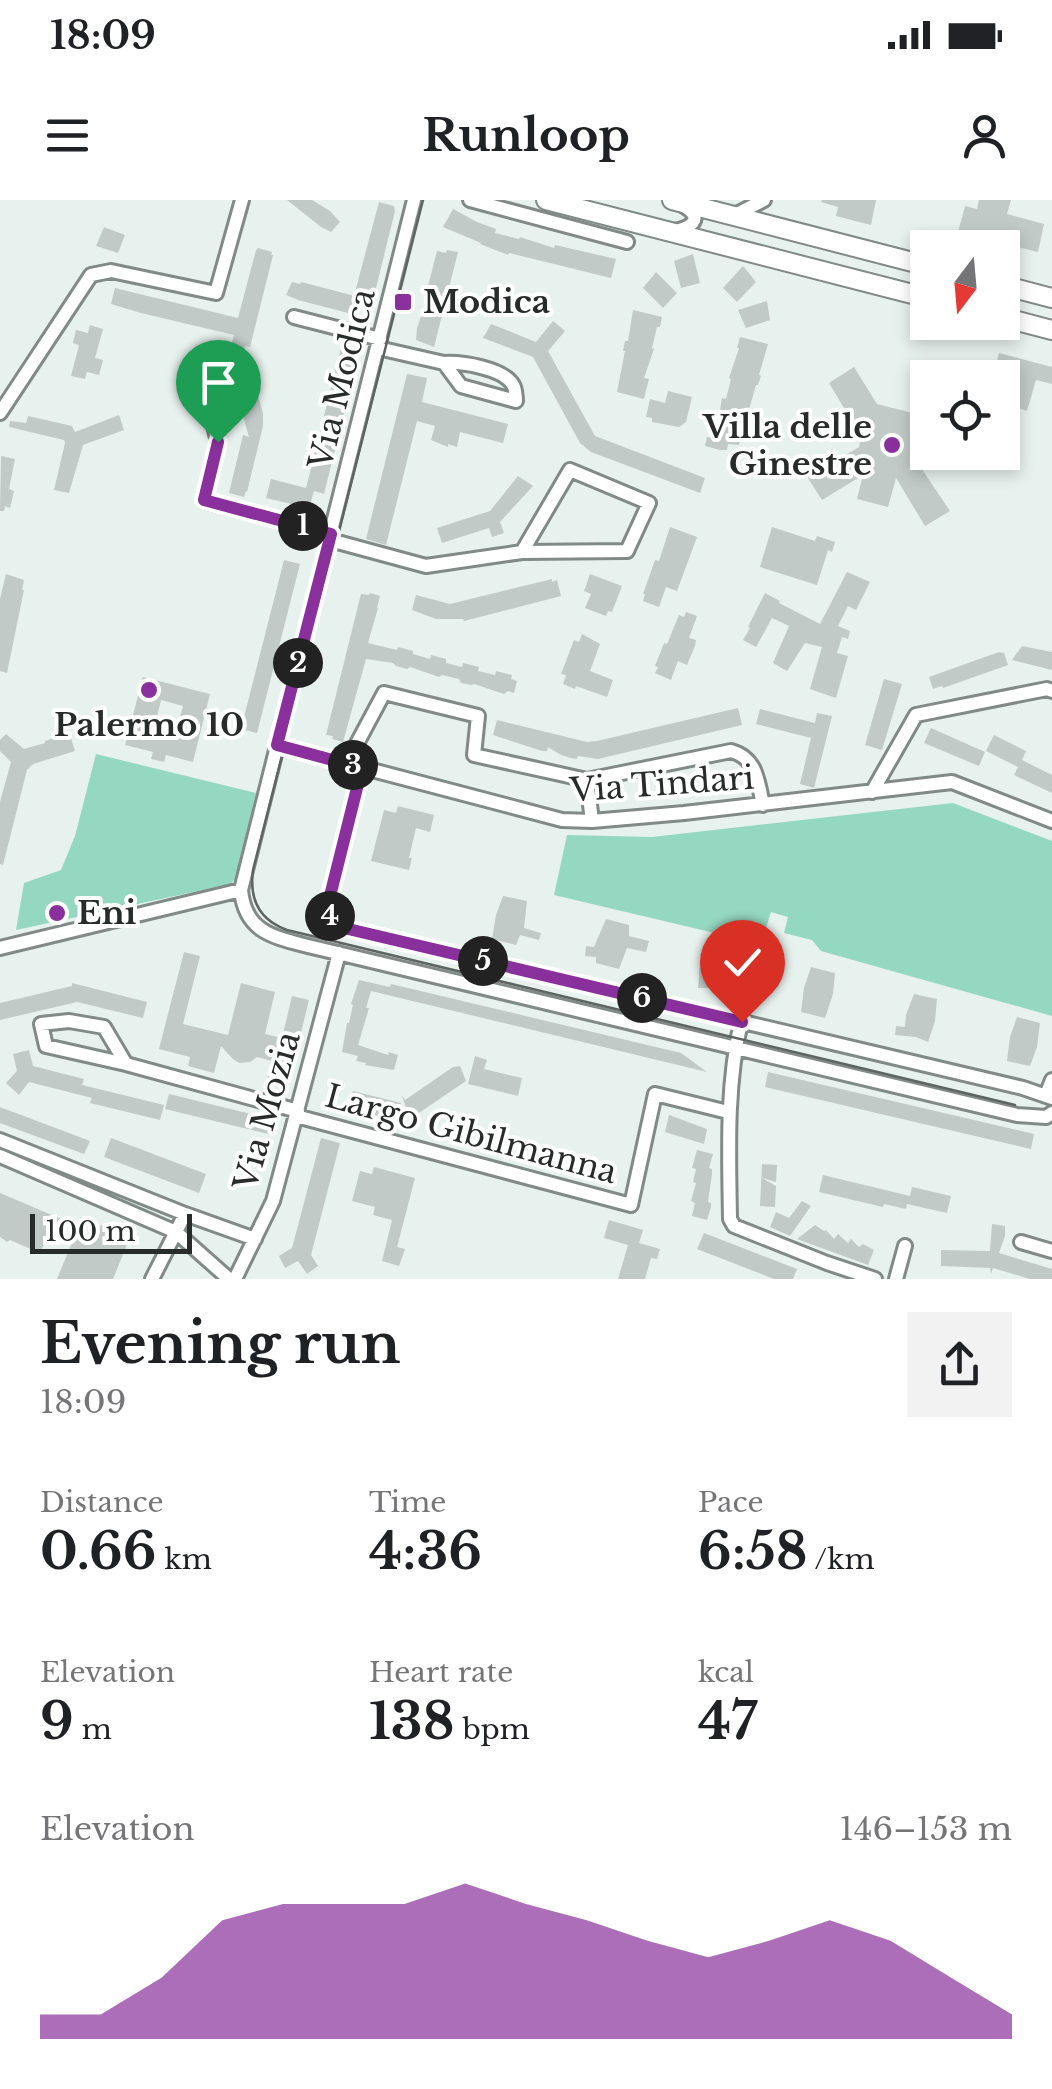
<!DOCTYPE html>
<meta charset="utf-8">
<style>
body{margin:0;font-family:"Libre Baskerville",serif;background:#f2f2f2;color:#202124;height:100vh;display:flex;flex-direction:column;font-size:38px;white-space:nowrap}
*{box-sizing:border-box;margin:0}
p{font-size:32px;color:#757577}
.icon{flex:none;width:55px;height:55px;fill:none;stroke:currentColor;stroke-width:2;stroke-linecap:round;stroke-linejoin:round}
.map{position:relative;height:1079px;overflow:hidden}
.drawer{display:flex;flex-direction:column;background:#fff;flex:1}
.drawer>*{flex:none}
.needle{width:65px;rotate:196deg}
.buttons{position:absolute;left:910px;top:30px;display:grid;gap:20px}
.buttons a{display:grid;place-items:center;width:110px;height:110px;border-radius:0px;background:#fff;box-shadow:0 5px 15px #0003;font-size:50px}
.scale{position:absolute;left:30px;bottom:25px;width:162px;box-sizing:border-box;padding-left:10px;border:5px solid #272b29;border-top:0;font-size:28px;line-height:35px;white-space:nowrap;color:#272b29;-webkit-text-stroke:8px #fff;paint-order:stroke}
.pin{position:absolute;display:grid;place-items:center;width:85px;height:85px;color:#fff;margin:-102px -42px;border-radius:50% 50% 50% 0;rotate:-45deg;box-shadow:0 0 10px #0007}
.pin .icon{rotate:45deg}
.km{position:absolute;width:50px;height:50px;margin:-25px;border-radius:50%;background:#222;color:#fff;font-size:28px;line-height:50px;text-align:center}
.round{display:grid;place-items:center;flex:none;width:105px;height:105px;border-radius:0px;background:#f2f2f2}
.overview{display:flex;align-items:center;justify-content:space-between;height:170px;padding:0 40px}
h1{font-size:55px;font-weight:700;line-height:75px}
.stats{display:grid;grid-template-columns:repeat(3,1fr);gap:15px;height:170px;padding:10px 40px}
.stats div{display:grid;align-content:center}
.stats b{font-size:50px;font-weight:700}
.stats small{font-size:28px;font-weight:400}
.stats p{font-size:28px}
.chart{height:280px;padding:20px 40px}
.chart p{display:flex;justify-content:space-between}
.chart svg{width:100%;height:180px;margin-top:10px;fill:#8a309c;opacity:.7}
.status{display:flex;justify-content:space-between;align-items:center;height:70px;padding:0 50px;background:#fff;direction:ltr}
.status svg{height:28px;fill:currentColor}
header{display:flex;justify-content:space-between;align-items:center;height:130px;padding:0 40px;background:#fff;font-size:45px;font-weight:700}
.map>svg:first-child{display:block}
</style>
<div class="status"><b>18:09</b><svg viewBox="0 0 49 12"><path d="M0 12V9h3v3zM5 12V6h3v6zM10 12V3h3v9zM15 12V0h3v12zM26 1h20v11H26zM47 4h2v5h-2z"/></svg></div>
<header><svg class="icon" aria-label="menu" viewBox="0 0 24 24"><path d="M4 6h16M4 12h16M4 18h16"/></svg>Runloop<svg class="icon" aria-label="person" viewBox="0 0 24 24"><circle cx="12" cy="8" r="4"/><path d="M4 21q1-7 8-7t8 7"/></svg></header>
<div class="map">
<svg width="1052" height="1079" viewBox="0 0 1052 1079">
<rect width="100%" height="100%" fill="#e7f1ed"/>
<path fill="#95d8c1" d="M96 554 256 593 236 677 231 684 16 730 24 683 61 670 75 636Z
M953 603 1052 641V816L821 751 812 740 784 733 788 717 771 712 766 728 740 739 554 695 567 635 652 637Z"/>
<path fill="#c1cac7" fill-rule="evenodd" d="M287 0H312L330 11 340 22 331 32 321 27Z
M822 0H876L871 25 836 16 838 7 821 2Z
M979 0H1011L1007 14 1044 24 1038 52 958 32 965 6 977 9Z
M379 2 394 6 395 11 375 92H373L371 100 354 96Z
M453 9 477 22 496 29 495 33 519 39 520 37 554 48 555 45 616 59 611 78 509 53 508 55 480 44 481 43 443 27Z
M104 27 125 35 118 53 96 46Z
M258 48 272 52 271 55H273L250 147 244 146 263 213V226L247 292 246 291 244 297 229 293 243 235 249 237 229 167 231 166 228 156 234 135 141 113 111 104 115 88 238 118 256 50Z
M447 50 458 52 434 147 416 140 417 128 427 99 425 98 437 51 446 53Z
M693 54 700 83 681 88 674 61Z
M743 66 756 82 737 102 723 88Z
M656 72 677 93 663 108 643 88Z
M292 82 300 84 301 82 355 96 352 106 350 105 348 113 298 100 286 95Z
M767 101 770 120 746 128 738 110Z
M633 110 662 117 660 127H657L652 148 654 149 644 178 649 179 644 199 617 192 625 151H623L625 141H628Z
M553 121 565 131 548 151 595 236 705 278 700 293 591 252 580 243 533 157 483 138 491 124 536 142Z
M90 125 103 129 95 158 103 160 99 175 87 172 85 179 71 176 79 145 73 143 76 130 88 133Z
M740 137 768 144 759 175 761 176 758 185H756L739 245 728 244 727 250H720L705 246 707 237 712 238 714 228 717 229 722 198 726 199 731 179 729 178 739 148H737Z
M342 144 360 148 324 294 314 291 309 308 266 298 271 279 306 288Z
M999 153 1052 167V184L1036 180 1027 211 1011 206 1013 197 1004 195 1008 180 993 176Z
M854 167 877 204 921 215 928 212V243L921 247 917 262 950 311 925 326 896 278 888 307 857 299 863 275 822 300 806 275 837 256 839 259 859 247 862 232 850 211 847 213 829 183Z
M407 174 427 178 422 202 508 224 503 243 460 232 457 247 448 244V247L431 240 435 226 417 221 386 345 366 339Z
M668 191 692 197 686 222 679 227 652 222V218L646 217 650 199 665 203Z
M119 215 124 230 83 245 69 293 54 290 65 243 64 240 9 227 10 221 26 223 28 216 72 226 75 232Z
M1 256 15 259 9 289 14 291 10 308 5 306 4 311H0Z
M518 276 533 286 500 322 504 333 492 337 489 328 442 343 437 328 490 311Z
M670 327 697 337 677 391 666 387 659 407 643 401 645 394H643L655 360 659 361Z
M772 327 815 341 817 336 835 342 832 352 828 350 817 385 760 367Z
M284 360 300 364 257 533 241 529Z
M847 372 870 382 856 410 848 406 838 426 850 431 848 439 842 437 837 453 848 456 836 498 810 489 822 447 805 443 787 471 773 463 789 426 772 418 756 447 743 440 750 428 748 427 765 393 780 401 779 403 820 424Z
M6 374 24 380 22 390H24L7 473 0 471V399Z
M590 374 622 386 612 412 608 411 606 416 585 408 591 394 584 391Z
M552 379V382L557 380 561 396 464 421 463 419H436L412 410 416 395 450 404Z
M370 393 380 396 377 408H378L368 443 397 450 398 447 413 451V454L430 459 431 455 446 459V463L462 467 463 463 479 467 478 471 495 475 496 471 512 475 511 479 517 481 514 493 508 491 504 494 474 484 472 485 461 483 459 479 442 475 439 477 410 467 407 469 396 466 393 463 366 459 343 542 332 539 333 536 326 535 361 394 369 395Z
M686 412 697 416 689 438 696 440 695 446 687 465 678 461 671 480 655 473 658 467 655 466 664 443 667 444 679 415 684 417Z
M582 434 600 444 590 471 613 480 607 497 576 486 575 489 563 484 566 475 561 474 574 440 579 442Z
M1022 446 1052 452V470L1012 460Z
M999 452 1004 453 1008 465 943 488 942 486 933 489 929 477Z
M143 477 210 494 193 562 166 555 164 562 151 559 153 552 125 545ZM161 500 183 506 174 539 153 534Z
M884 479 902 484 882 550 865 545Z
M738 508 742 525 598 559 578 556 577 559 571 558 561 555 548 547 547 551H542L493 535 497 520 587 542 597 541Z
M760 509 815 523 817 513 832 516 814 588 800 584 811 538 756 524Z
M931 528 985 552 979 566 924 543Z
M6 534 24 549 45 543V541L62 535V538L70 535 75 551 33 564 27 570 3 665 0 664V602L11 562 0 551V540Z
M994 535 1026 551 1022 560 1052 575V593L1014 575 1020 563 1018 567 986 551Z
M398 606 434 615 430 632 416 628 409 658H412L409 670 371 661 384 610 396 613Z
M503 696 527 701 524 728 541 733 539 740 520 735 516 745 492 739 496 715Z
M606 719 629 725V736L649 741 646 752 627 748 619 769 596 763V757L585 756 586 746 594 747Z
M709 743 732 748 731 756 747 759 743 778H728L721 793 710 788H698L700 763Z
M184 752 200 756 183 824 228 835 241 783 275 792 265 834 282 838 292 796 309 800 287 889 266 884 272 861 257 857 250 862 239 863 233 859 221 846 214 873 188 866 190 857 159 849Z
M811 767 835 773 833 794 825 818 801 812 804 788Z
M359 780 390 787 391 784 681 853 707 872 371 791 366 808H369L358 845 388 855 389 852 398 855 394 870 365 865 366 863 356 861 358 856 342 852 347 823H349L353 805 351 804Z
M72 783 147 802 143 818 77 802 0 820V803L72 786Z
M914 794 937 799 935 821 928 842 916 837 895 835 896 826 905 827 906 815Z
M1017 817 1040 823 1037 847 1030 866 1007 861 1010 837Z
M29 850 33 866 84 879 82 885 164 905 160 920 90 903 92 898 29 882 19 895 6 883 17 871 13 854Z
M475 856 487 860 484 869 522 878 518 896 468 884Z
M460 866 466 881 410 919 402 896 405 900 453 867Z
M768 872 1034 934 1031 949 765 887Z
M353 891 401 903 397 921 348 909Z
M169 894 276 920 273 935 165 909Z
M0 907 90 941 84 954 0 923Z
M669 915 707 929 704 944 665 932Z
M111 938 206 974 199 993 104 957Z
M321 938 340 943 311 1055 318 1066 307 1074 298 1061 285 1068 279 1056 292 1048Z
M697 950 713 954 709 968 712 969V974L708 1002 711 1003V1007L707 1020 692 1016 695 1003 691 1001 696 983 693 982 696 969 692 968Z
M762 964 777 965 776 982 762 978 776 986 775 1007 760 1006Z
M374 967 415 978 397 1047 405 1049 399 1066 382 1061 392 1020 373 1015 375 1007 352 1001 360 971 372 974Z
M823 975 910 996 912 987 951 996 947 1013 907 1004 906 1009 884 1004 883 1007 819 992Z
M0 993 61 1019 50 1044 45 1042 40 1053 10 1040 7 1042 0 1037Z
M802 1001 811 1006 790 1036 770 1027 776 1012 789 1018Z
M609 1020 643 1030 639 1043 660 1049 657 1059 651 1058 645 1079H618L628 1045 604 1038Z
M992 1024 1005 1026V1036L999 1053 1052 1069V1079H1030L993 1068 991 1074 990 1068 941 1066V1050L990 1051Z
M101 1025 130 1037 113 1079H57L76 1033 94 1041Z
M815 1025 824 1031 826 1030 834 1039 838 1034 848 1043 851 1039 859 1047 863 1044 874 1050 868 1065 797 1039Z
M704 1033 797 1069 793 1079H774L697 1049Z"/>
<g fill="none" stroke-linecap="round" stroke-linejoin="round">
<defs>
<path id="street" d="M414 0 241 690C245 732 273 737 308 746L1017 915 1046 917 1052 913
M470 0 627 42
M733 16 764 0
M673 31C689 29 706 19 684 6
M294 117 380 139
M378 148 444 163 461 186 516 201C516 198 515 187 513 185 503 168 462 162 444 163
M201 174 218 242 204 301 331 334
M0 213 91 75 111 71 216 93 242 0
M330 340 426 366 522 352 570 270 649 303 627 351 522 352
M277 545 562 620 592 621 684 613 952 582 1052 621
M346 564 384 493 478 516 474 555 587 580 731 551C757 558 758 582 763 605
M362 568 328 704C329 718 332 723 345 728L1023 888 1052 898
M587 580 592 621
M872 592 916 515 1047 489 1052 491
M0 748 241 690
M741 822C726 887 729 952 730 1019L734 1026 827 1063 875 1079
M126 864 46 846 41 824 69 821 104 827 126 864 298 911
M1046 895 1052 880
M296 916 631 1005 655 894 728 912
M0 940 185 1014 152 1079
M0 956 176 1032 229 1079
M185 1014 255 1039
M1021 1042 1052 1051
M235 1079 273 1001 339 753
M896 1079 905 1046"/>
<path id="secondary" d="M546 0 928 98
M672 0 928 66
M1002 85 1052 98
M1002 117 1052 130"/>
</defs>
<use href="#street" stroke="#818a86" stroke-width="18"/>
<use href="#secondary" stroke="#818a86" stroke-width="22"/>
<use href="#street" stroke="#fff" stroke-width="12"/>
<use href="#secondary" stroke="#fff" stroke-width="18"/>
<path stroke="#5e6461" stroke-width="2.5" d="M423 0 253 670C249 699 259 720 287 730L1015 905"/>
</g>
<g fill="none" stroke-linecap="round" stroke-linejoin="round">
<defs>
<path id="route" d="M218 242 204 300 331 334 277 545 362 568 328 704C329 718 332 723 344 728L742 822"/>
</defs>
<use href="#route" stroke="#fff" stroke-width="20"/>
<use href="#route" stroke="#8a309c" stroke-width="12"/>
</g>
<g fill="#8a309c" stroke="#fff" stroke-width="4">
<rect x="393" y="92" width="20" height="20" rx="5"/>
<circle cx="892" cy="245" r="10"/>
<circle cx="149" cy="490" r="10"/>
<circle cx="57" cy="713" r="10"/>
</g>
<g text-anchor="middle" stroke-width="8" stroke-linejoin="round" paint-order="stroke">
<g font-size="32" font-weight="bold" fill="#272b29" stroke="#fff" text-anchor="start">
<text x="423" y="113">Modica</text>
<text x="872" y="238" text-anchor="end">Villa delle<tspan x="872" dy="37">Ginestre</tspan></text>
<text x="149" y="536" text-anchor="middle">Palermo 10</text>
<text x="77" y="724">Eni</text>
</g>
<g font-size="32" fill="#272b29" stroke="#fff">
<text transform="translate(342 179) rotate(-76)" y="11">Via Modica</text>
<text transform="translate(662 584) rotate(-4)" y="11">Via Tindari</text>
<text transform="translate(267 911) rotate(-74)" y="11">Via Mozia</text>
<text transform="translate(471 934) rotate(15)" y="11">Largo Gibilmanna</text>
</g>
</g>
</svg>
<div class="buttons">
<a><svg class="needle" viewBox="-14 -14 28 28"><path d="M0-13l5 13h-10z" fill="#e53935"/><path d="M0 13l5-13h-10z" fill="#757577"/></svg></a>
<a><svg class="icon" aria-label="locate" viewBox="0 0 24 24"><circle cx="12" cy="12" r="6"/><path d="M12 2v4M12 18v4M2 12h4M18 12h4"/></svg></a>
</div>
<div class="scale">100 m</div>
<div class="pin" style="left:218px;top:242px;background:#1e9e55"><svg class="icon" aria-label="arrive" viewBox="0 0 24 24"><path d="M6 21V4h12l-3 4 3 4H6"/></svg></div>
<div class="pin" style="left:742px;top:822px;background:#d93025"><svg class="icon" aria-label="check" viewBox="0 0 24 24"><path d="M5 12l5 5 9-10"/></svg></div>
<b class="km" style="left:303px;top:326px">1</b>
<b class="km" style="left:298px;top:463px">2</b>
<b class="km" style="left:353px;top:565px">3</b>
<b class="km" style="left:330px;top:716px">4</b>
<b class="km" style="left:483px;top:761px">5</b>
<b class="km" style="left:642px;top:798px">6</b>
</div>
<section class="drawer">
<div class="overview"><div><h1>Evening run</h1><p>18:09</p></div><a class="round"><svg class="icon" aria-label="share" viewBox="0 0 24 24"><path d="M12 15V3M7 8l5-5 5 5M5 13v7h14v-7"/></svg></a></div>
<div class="stats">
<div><p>Distance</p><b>0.66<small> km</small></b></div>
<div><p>Time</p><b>4:36</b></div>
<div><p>Pace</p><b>6:58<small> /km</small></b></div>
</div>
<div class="stats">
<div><p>Elevation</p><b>9<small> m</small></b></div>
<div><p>Heart rate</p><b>138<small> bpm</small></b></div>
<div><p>kcal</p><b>47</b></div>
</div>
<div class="chart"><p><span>Elevation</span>146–153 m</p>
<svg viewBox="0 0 160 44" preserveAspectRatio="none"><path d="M0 44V38L10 38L20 29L30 15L40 11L50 11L60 11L70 6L80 11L90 15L100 20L110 24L120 20L130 15L140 20L150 29L160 38V44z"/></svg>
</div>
</section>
